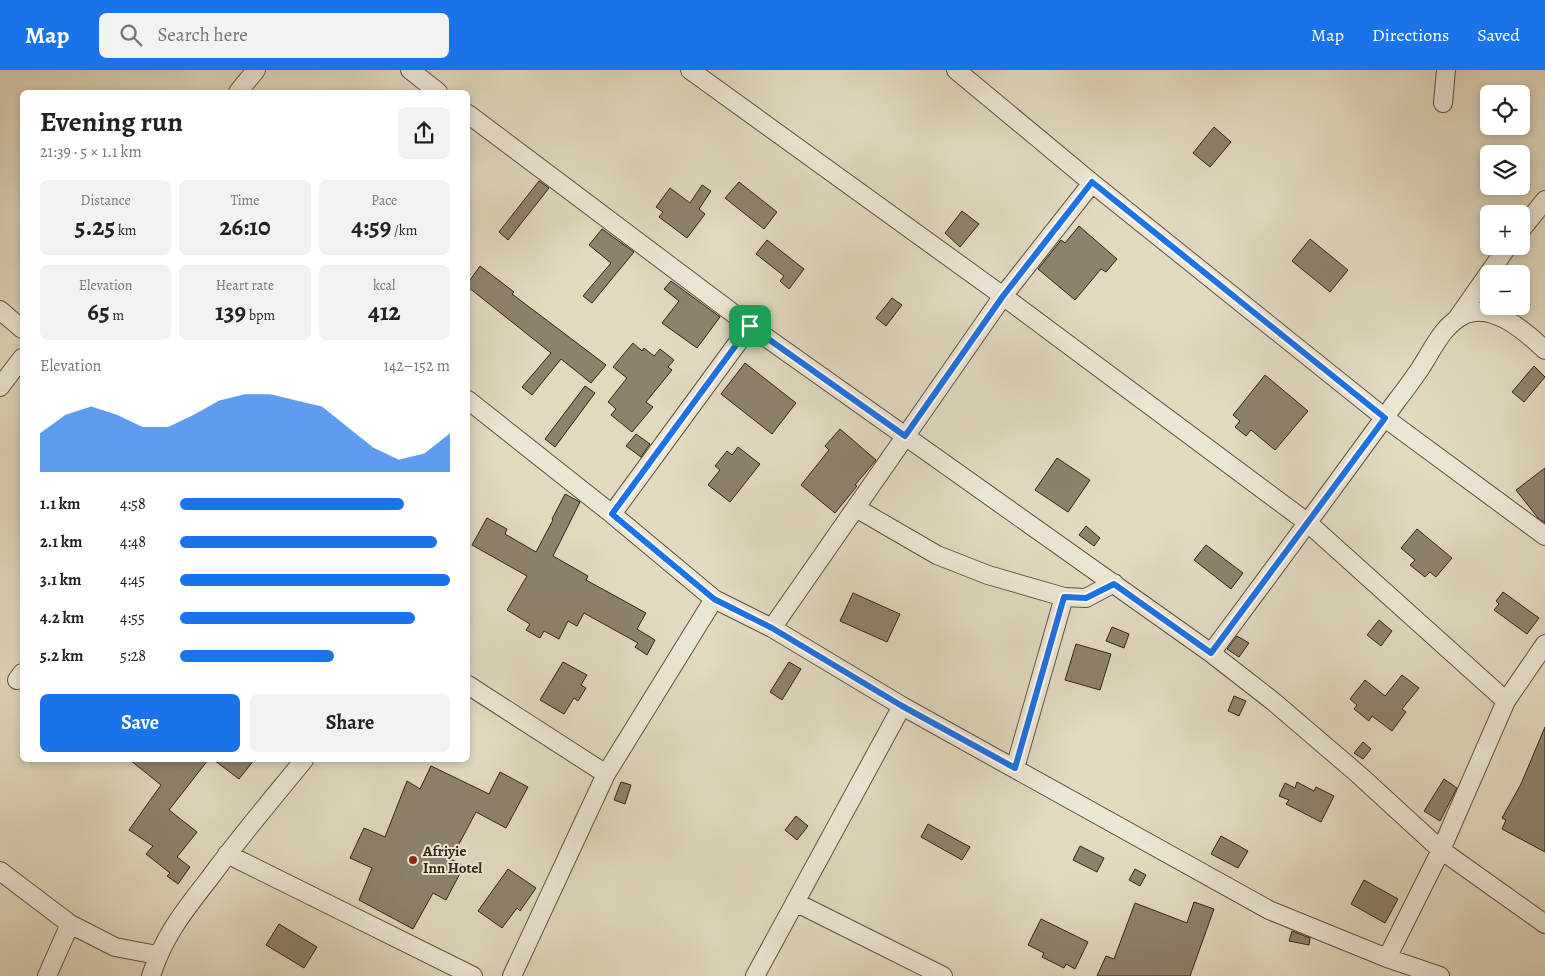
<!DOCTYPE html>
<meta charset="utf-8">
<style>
body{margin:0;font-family:Alegreya,serif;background:#f2f2f2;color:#222;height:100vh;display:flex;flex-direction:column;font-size:19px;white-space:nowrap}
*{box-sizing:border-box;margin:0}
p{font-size:16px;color:#767676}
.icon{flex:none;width:28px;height:28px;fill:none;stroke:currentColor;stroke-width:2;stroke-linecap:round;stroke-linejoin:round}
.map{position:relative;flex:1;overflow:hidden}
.sheet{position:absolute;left:20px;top:20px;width:450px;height:672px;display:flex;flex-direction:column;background:#fff;border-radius:8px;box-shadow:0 2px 8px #0003}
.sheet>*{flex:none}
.tools{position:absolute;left:1480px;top:15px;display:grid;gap:10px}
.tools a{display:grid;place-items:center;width:50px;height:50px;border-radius:8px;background:#fff;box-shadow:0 2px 8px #0003;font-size:25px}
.pin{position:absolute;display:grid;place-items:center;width:42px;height:42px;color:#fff;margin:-21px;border-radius:10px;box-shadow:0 2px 8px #0006}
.round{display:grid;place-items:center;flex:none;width:52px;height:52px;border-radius:8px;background:#f2f2f2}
.summary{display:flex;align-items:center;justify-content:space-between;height:85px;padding:0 20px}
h1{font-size:28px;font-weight:700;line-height:38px}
.figures{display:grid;grid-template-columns:repeat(3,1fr);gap:8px;height:85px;padding:5px 20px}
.figures div{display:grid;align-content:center;border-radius:8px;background:#f2f2f2;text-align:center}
.figures b{font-size:25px;font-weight:700}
.figures small{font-size:14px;font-weight:400}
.figures p{font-size:14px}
.chart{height:140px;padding:10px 20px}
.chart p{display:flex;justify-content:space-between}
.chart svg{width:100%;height:90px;margin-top:5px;fill:#1a73e8;opacity:.7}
.primary-button{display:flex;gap:10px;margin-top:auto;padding:10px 20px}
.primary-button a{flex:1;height:58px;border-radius:8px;background:#1a73e8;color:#fff;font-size:20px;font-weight:700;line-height:58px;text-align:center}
.primary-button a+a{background:#f2f2f2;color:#222}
ul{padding:0 20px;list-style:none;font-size:16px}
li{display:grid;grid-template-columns:80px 60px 1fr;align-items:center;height:38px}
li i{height:12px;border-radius:6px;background:#1a73e8}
header{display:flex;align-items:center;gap:30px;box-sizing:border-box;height:70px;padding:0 25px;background:#1a73e8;color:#fff}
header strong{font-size:24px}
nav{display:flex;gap:28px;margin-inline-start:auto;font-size:18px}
.search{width:350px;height:45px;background:#f2f2f2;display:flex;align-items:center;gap:12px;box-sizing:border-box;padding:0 18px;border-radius:8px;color:#767676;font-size:19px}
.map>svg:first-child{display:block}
</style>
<header>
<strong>Map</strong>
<div class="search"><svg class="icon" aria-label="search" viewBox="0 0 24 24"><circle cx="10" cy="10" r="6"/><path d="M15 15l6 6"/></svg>Search here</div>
<nav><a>Map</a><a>Directions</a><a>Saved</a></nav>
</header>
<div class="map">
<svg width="1545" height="906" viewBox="0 0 1545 906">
<rect width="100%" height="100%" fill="#e2d9bf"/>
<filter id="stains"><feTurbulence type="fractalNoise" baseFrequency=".004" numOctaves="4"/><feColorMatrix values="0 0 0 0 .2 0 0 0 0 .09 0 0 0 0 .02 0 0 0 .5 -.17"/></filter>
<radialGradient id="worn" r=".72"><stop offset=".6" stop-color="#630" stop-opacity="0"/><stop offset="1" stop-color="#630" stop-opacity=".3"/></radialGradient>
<path fill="#8e826e" stroke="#332416" d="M1214 57 1231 72 1210 97 1193 83Z
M539 111 549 118 508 170 499 162Z
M739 112 777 142 764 159 725 128Z
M702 115 711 121 699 139 705 144 687 168 659 147 663 142 656 137 670 118 690 133Z
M962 141 979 154 960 177 945 163Z
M1079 156 1117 189 1106 202 1101 199 1075 230 1038 199 1061 170 1065 173Z
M602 159 634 182 592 233 583 226 611 193 589 175Z
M1310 169 1348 200 1330 222 1292 191Z
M767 170 804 199 789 219 780 211 784 206 756 184Z
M480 196 514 222 512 224 606 295 591 313 561 289 532 325 522 317 551 283 468 217V213Z
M671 211 720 247 697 278 662 253 679 231 664 219Z
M892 228 902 235 886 256 876 248Z
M633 273 642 281 644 278 654 286 660 279 674 290 668 297 672 300 646 332 653 337 632 362 611 345 616 339 608 332 627 308 613 297Z
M745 293 796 333 772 364 721 324Z
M1534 296 1545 307 1524 332 1512 322Z
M1265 305 1308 341 1275 380 1251 360 1246 366 1235 357 1240 351 1233 345Z
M585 316 595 323 555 377 545 369Z
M840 359 876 390 855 415 857 416 835 443 801 415 829 380 825 376Z
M636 364 650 374 641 387 626 376Z
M738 377 760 394 730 432 708 415 720 400 715 396 727 381 732 385Z
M1057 388 1090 410 1068 442 1035 420Z
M1545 398V453L1538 448 1516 420Z
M565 424 580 432 553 486 588 506 586 510 646 543 637 559 655 570 647 585 635 577 638 573 584 543 577 556 568 551 559 569 544 561 540 568 526 560 530 554 507 540 527 506 472 475 487 448 507 459 505 464 536 482 553 450 552 449Z
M1086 456 1100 468 1094 476 1079 465Z
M1417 459 1452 488 1436 507 1430 502 1425 507 1410 495 1415 490 1401 478Z
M1206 475 1243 503 1231 519 1194 490Z
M1503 522 1539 548 1527 564 1494 540 1499 534 1496 531Z
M853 523 900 544 887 572 840 551Z
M1379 550 1392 561 1381 576 1367 565Z
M1112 557 1129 564 1124 578 1106 571Z
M1237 566 1249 573 1239 587 1227 579Z
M1076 574 1111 584 1100 620 1065 610Z
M563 592 587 605 581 615 586 618 578 631 574 628 564 644 540 630Z
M789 592 801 599 782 630 770 622Z
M1402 605 1419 618 1402 639 1406 642 1392 661 1372 646 1369 651 1354 639 1357 635 1350 629 1365 610 1385 626Z
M1234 626 1246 631 1239 646 1228 641Z
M1545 657V782L1502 759 1506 750 1502 748 1521 714Z
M1363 672 1371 679 1363 689 1354 683Z
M130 690H208L169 740 197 762 177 787 190 797 178 814 167 806 170 803 146 784 153 776 129 760 161 715Z
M214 690H254L239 709Z
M431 696 489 724 500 702 528 717 506 758 476 742 451 789 464 796 446 830 433 823 413 859 359 830 372 798 350 788 364 758 385 767 407 711 420 719Z
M1444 709 1457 718 1440 751 1424 741Z
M621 712 631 715 625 734 614 730Z
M1297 712 1314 721 1316 717 1334 726 1321 752 1286 734 1289 730 1279 726 1285 713 1295 718Z
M796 746 808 756 797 770 785 760Z
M928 754 970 777 962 790 921 767Z
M1221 766 1248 781 1238 798 1211 784Z
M1080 776 1104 788 1097 802 1073 790Z
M508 799 536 818 520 841 517 838 502 858 478 841Z
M1135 799 1146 805 1140 816 1129 810Z
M1364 810 1398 829 1385 853 1351 834Z
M1194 832 1214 839 1190 906H1097L1106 886 1114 889 1135 833 1187 853Z
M1041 849 1088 872 1075 899 1066 894 1064 898 1042 887 1044 883 1028 875Z
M279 854 317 877 304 898 266 875Z
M1292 861 1310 868 1309 875 1289 871Z"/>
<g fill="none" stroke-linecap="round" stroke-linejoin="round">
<defs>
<path id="street" d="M410 0 438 22
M690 0 1003 226 1308 453 1506 631
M956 0 1092 113 1385 348 1545 466
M238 22 256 0
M1443 33 1446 0
M468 44 750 256 1211 583 1274 632 1358 704 1441 780 1545 854
M1521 160 1545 130
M0 240 22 259
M1456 250 1508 176
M0 317 22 288
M468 330 612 444 714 529 772 558 902 636 1269 840 1387 888 1440 906
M856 438 937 485 988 505 1064 527 1086 528 1114 513
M612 444 750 256
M772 558 1003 226 1092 113
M1211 583C1274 499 1336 414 1398 329 1406 319 1413 309 1420 299 1433 279 1443 254 1466 244 1494 233 1527 263 1545 280
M17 610 22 603
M468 615 606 704
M1015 698 1064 527
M227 784 473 906
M0 801 70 854 115 877 157 885
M795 832 943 906
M1387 888 1441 780 1506 631 1545 574
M47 906 70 854
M151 906C163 867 184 841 209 809 239 768 272 729 304 690
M512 906 606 704 714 529
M755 906 902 636"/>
</defs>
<use href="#street" stroke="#5f5140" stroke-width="20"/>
<use href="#street" stroke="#ece6d5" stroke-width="18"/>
</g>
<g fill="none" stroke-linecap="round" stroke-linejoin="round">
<defs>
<path id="route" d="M1092 112 1385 348 1211 583 1114 514 1086 528 1064 527 1015 698 902 636 772 558 714 529 612 444 750 256 905 366 1003 226Z"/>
</defs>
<use href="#route" stroke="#fff" stroke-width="10"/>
<use href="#route" stroke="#1a73e8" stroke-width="6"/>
</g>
<circle fill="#8f2418" stroke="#ece6d5" stroke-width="2" cx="413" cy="790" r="5"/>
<g text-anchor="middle" stroke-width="4" stroke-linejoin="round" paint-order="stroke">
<g font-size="15" font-weight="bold" fill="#332416" stroke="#ece6d5" text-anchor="start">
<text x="423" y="786">Afriyie<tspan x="423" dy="17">Inn Hotel</tspan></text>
</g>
</g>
<rect width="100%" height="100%" filter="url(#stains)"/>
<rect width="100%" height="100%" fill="url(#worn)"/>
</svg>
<div class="tools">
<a><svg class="icon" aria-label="locate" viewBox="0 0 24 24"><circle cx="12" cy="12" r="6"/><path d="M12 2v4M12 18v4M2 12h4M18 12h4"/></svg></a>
<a><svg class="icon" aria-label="layers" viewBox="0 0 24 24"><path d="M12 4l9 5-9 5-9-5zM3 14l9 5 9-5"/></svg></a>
<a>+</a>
<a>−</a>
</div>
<div class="pin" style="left:750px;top:256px;background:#1e9e55"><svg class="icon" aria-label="arrive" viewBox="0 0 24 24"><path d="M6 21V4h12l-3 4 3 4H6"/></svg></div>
<section class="sheet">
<div class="summary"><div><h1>Evening run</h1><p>21:39 · 5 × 1.1 km</p></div><a class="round"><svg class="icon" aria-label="share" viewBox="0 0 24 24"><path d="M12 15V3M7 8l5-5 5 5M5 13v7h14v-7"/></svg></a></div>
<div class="figures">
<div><p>Distance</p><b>5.25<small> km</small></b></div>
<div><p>Time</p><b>26:10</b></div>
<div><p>Pace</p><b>4:59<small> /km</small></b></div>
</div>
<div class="figures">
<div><p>Elevation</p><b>65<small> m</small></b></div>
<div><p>Heart rate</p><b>139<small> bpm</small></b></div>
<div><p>kcal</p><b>412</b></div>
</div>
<div class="chart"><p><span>Elevation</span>142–152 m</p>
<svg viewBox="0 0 160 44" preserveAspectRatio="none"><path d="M0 44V25L10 16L20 12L30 16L40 22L50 22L60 16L70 9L80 6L90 6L100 9L110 12L120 22L130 32L140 38L150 35L160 25V44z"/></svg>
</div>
<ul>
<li><b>1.1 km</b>4:58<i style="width:83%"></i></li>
<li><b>2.1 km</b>4:48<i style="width:95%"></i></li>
<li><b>3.1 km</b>4:45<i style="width:100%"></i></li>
<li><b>4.2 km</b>4:55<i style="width:87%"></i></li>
<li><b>5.2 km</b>5:28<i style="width:57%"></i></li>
</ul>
<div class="primary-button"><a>Save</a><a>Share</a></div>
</section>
</div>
